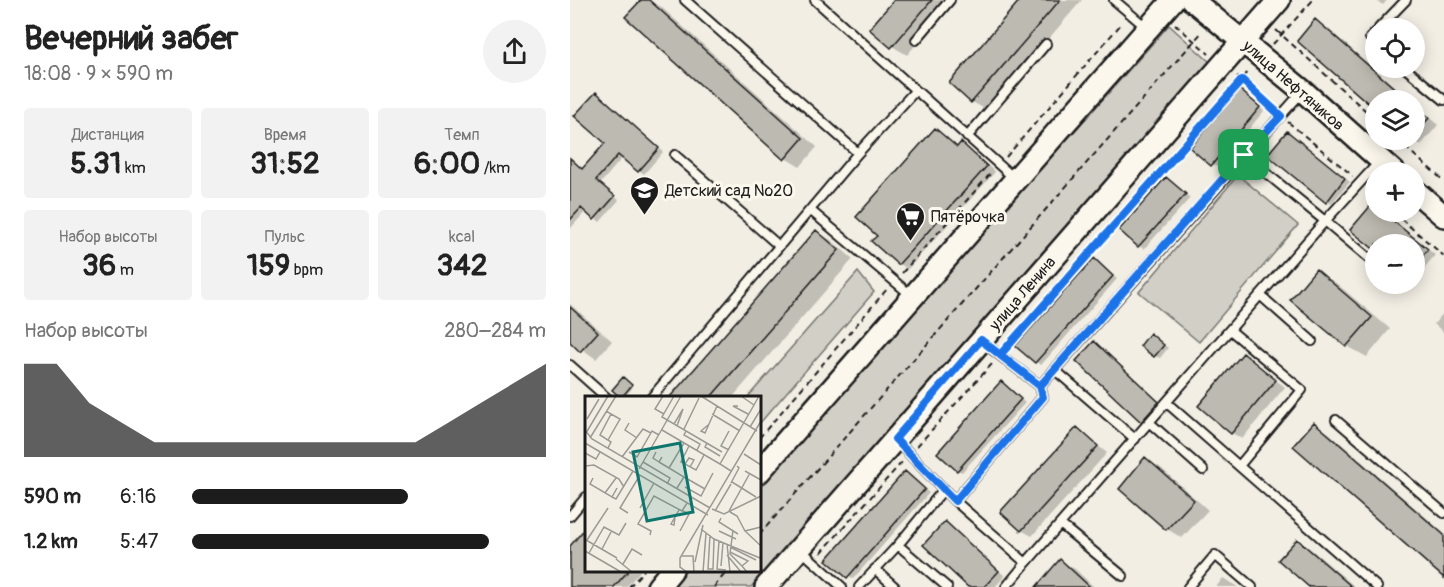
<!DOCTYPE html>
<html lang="ru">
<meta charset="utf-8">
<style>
body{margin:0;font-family:Pangolin,sans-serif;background:#f2f2f2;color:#222;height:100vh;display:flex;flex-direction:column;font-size:22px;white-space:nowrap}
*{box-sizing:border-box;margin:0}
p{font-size:20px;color:#767676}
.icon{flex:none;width:33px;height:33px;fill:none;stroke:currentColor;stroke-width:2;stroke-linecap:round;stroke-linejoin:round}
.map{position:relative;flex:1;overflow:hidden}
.details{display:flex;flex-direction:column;background:#fff;width:570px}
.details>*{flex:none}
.controls{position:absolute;left:795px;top:18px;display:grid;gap:12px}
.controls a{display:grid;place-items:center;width:60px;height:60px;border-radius:50%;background:#fff;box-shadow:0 3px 15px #0003;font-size:30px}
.pin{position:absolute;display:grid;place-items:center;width:51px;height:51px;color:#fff;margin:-26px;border-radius:12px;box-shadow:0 3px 9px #0006}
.round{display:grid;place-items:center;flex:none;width:63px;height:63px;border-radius:32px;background:#f2f2f2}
.head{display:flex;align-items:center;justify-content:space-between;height:102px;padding:0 24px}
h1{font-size:33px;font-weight:700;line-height:45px}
.metrics{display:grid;grid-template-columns:repeat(3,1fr);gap:9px;height:102px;padding:6px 24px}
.metrics div{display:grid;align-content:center;border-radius:6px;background:#f2f2f2;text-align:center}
.metrics b{font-size:30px;font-weight:700}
.metrics small{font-size:16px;font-weight:400}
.metrics p{font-size:16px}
.chart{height:168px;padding:12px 24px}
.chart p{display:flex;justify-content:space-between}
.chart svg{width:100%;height:108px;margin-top:6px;fill:#1c1c1c;opacity:.7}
ul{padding:0 24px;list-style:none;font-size:20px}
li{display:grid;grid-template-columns:96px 72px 1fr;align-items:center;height:45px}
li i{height:15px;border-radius:8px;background:#1c1c1c}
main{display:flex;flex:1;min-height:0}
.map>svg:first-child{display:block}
</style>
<main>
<section class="details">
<div class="head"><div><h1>Вечерний забег</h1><p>18:08 · 9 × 590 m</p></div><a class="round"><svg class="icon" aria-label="share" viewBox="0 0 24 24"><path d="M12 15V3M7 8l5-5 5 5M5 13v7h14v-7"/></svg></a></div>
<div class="metrics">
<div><p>Дистанция</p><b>5.31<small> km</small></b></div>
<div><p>Время</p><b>31:52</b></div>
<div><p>Темп</p><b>6:00<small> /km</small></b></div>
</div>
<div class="metrics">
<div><p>Набор высоты</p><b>36<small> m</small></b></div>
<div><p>Пульс</p><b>159<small> bpm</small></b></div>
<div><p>kcal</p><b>342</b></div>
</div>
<div class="chart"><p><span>Набор высоты</span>280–284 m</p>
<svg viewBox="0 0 160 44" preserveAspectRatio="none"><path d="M0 44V6L10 6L20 22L30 30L40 38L50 38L60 38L70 38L80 38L90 38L100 38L110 38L120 38L130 30L140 22L150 14L160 6V44z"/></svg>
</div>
<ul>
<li><b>590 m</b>6:16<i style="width:61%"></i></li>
<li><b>1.2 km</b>5:47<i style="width:84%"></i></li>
</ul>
</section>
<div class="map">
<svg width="874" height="587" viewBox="0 0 874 587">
<rect width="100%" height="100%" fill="#f2eee4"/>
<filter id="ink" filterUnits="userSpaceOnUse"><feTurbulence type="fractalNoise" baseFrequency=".0167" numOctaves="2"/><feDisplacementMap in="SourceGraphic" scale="12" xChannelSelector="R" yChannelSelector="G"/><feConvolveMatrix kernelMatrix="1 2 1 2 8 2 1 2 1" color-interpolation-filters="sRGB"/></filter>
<g filter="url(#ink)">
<path fill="#d2cfc6" stroke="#777671" stroke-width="1.5" d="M599 25 640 62 181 587H99L113 571 189 570V486Z
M668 175 728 225 629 342 569 292Z
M288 272 304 292 189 424V398H177Z"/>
<path fill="#0003" d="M73 0 90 6 247 147 230 167 215 158Z
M326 0H384L337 55 322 46Z
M452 0H512L417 110 402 102Z
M805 0H817L813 5Z
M746 21 756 27 840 100H806Z
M674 94 694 111 647 167 642 164Z
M31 97 93 152 74 174 53 157 30 184 49 200 30 222 16 211 0 229V158L13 170 37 143Z
M844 105 868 125 851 145 842 140Z
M366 130 388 147 391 144 400 150 425 172 338 269 328 263 309 236Z
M718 133 780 182 761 204 757 201Z
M597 179 620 198 574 249 569 246Z
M802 206 806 212H812L865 255 845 279 844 244H806Z
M246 232 261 240 283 259 162 398H101Z
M524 260 547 279 471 365 466 362Z
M746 271 766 283 820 329 797 357 777 346 722 299Z
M0 304 42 341 26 359 0 340Z
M874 312V333L864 324Z
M586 338 598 348 590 358 585 356Z
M524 343 596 407 580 426 572 421Z
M673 355 715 387 672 439 662 433Z
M53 379 63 387 54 398 44 390Z
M436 386 455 403 392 472 387 470Z
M744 424 759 433 874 533V576Z
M507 429 537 453 462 536 451 530Z
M576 459 591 468 638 510 612 538 597 529Z
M335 473 359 493 283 579 278 577Z
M375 523 435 576 425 587H400Z
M16 530V570H71L56 587H0V548Z
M727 541 742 550 785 587H741Z
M490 561 505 569 524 587H470Z
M653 578 668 587H646Z"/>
<path fill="#bdbab1" stroke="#1c1c1c" stroke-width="1.5" d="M71 0H79L233 138 214 160 55 17Z
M324 0H362L321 48 299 29Z
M450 0H490L401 103 379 83Z
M745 19 838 100H806V110L727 41Z
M669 89 690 107 641 166 620 148Z
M26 92 89 148 68 172 48 155 26 180 45 196 24 220 11 208 0 220V158L12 169 35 143 4 116Z
M844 106 859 118 844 134Z
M365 128 387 147 391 142 417 166 328 265 301 241 307 236 286 217Z
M717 131 775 178 756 203 697 155Z
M596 177 616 194 568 247 549 230Z
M802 204 806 212H812L858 249 844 267V244H806V251L780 230Z
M246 230 269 250 140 398H99Z
M524 258 543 276 465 363 445 346Z
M746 269 802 317 776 347 720 300Z
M0 307 28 332 10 352 0 342Z
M580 333 594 345 584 357 570 346Z
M524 341 589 402 571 422 506 361Z
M673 353 706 380 661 434 628 406Z
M53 377 62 385 51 398 42 390Z
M431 381 451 399 387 471 367 453Z
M744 422 874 535V578L723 446Z
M507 427 528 446 451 531 430 512Z
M575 457 624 500 596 530 549 489Z
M335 471 355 489 277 578 256 560Z
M375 521 429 571 414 587H398L353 545Z
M16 527V570H59L44 587H0V546Z
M727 539 782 587H739L708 560Z
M490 559 520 587H466Z"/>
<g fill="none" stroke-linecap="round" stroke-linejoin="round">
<defs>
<path id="lane" d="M245 0 445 179
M544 0 577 28
M809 28 836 0
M806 32 800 38 806 43
M346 40 380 0
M835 68 874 100
M397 137 476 44
M288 153 345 91
M105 155 208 245
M674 155 755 221 809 162
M240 210 342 296
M660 330 732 390 669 466
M742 341 690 295 755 221 806 264
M414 343 470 386 732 92
M0 365 37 398
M485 370 565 439
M81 398 288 153 115 0
M597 403 807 587
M766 420 874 513
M580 423 633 470
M326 440 385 501 456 563 690 295
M374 489 328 545 377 587
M385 501 473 397 470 386
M0 516 16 497
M490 524 553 576
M231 550 272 587
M305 569 325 587
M289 587 328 545
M436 587 456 563
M618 587 645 555 682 587"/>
<path id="secondary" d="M622 0 733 91 824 172
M844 190 874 216
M189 472 603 0
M88 587 102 570
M196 587 709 0"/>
</defs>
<use href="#lane" stroke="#1c1c1c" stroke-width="12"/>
<use href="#secondary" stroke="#1c1c1c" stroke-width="26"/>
<path stroke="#1c1c1c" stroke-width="2" stroke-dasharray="6 4.5" stroke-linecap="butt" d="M605 24 639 54
M706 30 806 120
M703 44 743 0
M667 76 703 108
M718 122 783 176
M827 140 874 181
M436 157 552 23
M799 190 806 196
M823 212 874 256
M332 273 422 172
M438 346 679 71
M189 438 318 288
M347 446 422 364
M189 535 633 31
M251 553 333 461
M59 587 74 570
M144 587 158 570"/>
<use href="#lane" stroke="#fbf7ec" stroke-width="8"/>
<use href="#secondary" stroke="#fbf7ec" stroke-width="21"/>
</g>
</g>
<g fill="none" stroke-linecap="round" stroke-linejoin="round" filter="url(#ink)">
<defs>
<path id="route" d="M674 155 470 386 411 340 325 439 385 501 473 397 470 386 430 355 672 80 711 116 674 155"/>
</defs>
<use href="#route" stroke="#fff" stroke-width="12"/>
<use href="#route" stroke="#1a73e8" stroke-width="8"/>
</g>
<defs>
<symbol id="school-pin" viewBox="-11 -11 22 30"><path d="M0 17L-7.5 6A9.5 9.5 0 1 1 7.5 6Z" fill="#1c1c1c" stroke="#fbf7ec"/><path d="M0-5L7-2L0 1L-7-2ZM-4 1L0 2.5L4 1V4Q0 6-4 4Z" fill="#fff"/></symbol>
<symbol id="supermarket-pin" viewBox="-11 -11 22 30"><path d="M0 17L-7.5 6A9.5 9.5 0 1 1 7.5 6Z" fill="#1c1c1c" stroke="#fbf7ec"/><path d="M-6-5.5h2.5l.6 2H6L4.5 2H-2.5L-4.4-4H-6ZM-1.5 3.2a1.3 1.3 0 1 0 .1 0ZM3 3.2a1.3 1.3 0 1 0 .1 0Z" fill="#fff"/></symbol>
</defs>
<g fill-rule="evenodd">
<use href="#school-pin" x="58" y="174" width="33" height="45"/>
<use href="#supermarket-pin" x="324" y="200" width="33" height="45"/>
</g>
<g text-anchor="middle" stroke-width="6" stroke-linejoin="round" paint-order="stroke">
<g font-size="16" fill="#1c1c1c" stroke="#fbf7ec">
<text transform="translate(724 85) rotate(41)" y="6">улица Нефтяников</text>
<text transform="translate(452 293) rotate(-49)" y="6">улица Ленина</text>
</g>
<g font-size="16" fill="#1c1c1c" stroke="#fbf7ec" text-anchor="start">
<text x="95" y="196">Детский сад №20</text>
<text x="361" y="222">Пятёрочка</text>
</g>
</g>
<g transform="translate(15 396)">
<rect width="176" height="176" fill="#f2eee4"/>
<path fill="none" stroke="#9c9a94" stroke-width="1.5" d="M78 0 70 13 79 18M89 0 77 21 137 56M116 0 172 35M156 0 169 9 174 0M153 10H148L163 18M21 15 26 18 15 39 26 46 23 52M127 18 155 35M2 23 14 3M44 27 40 34 52 42M89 28 98 13 92 30M123 29 116 35 120 37 132 10M165 31 176 13M99 33 114 2M0 34 7 43 125 112M77 34 135 68M101 35 99 39 115 48 112 54M1 37 23 0M5 42 31 0M23 44 35 23 26 18M0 47 123 119M122 47 120 51 135 60M104 50 96 66 111 74 119 59M144 54 136 50 144 35M44 56 52 61 67 35 74 39M71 56 68 62 74 66 77 61M0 57 11 63 15 56M159 58 176 69M37 61 58 33 66 37M58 66 85 82 82 88M74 66 99 81 92 92M100 68 104 62 109 64 105 71M0 70 9 69 34 83 39 91M84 72 99 47M54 73 96 0M146 75 135 68 169 9M160 75 176 84M99 81 120 93M8 82 5 88 27 101 32 92M147 86 171 101M146 87 154 72 152 70M100 91 116 100 128 77M20 97 31 82M27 101 31 103 48 75M55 112 69 87M127 113 139 118 176 100M130 115 146 88M144 115 165 77M145 116 152 120 160 135M43 117 35 112 55 79M90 121 89 129 86 128 94 114M136 122 134 126 153 138M176 131 160 135 176 150M116 133 129 143 175 162M148 134 145 158 157 170M95 135 104 118 98 115M134 135 151 143M65 139 66 135 53 128 69 100 97 115 102 107M125 139 123 173H128L129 143M1 144 32 162M2 144 23 112M134 145 132 173 141 174M142 148 145 176M145 151 171 164M17 153 26 136M0 155 36 176M145 156 163 165 157 170 162 176M4 157 19 131 34 139 41 127M142 159 156 176M97 160H108L109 176M31 163 47 176M110 166 118 129M38 168 47 153 57 159M136 170 138 147M102 176 95 171V162L176 25M118 176 121 137"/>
<path fill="#0f766e" fill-opacity="0.15" stroke="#0f766e" stroke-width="3" d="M95 47 108 116 62 125 48 56Z"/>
<rect width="176" height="176" fill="none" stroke="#1c1c1c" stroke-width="3"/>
</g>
</svg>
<div class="controls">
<a><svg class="icon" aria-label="locate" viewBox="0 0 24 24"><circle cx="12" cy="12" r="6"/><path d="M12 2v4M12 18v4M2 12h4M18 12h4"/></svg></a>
<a><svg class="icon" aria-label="layers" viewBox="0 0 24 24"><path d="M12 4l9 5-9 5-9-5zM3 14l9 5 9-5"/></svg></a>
<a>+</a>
<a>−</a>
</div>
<div class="pin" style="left:674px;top:155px;background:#1e9e55"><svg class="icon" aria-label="arrive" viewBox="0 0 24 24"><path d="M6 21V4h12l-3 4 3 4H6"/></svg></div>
</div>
</main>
